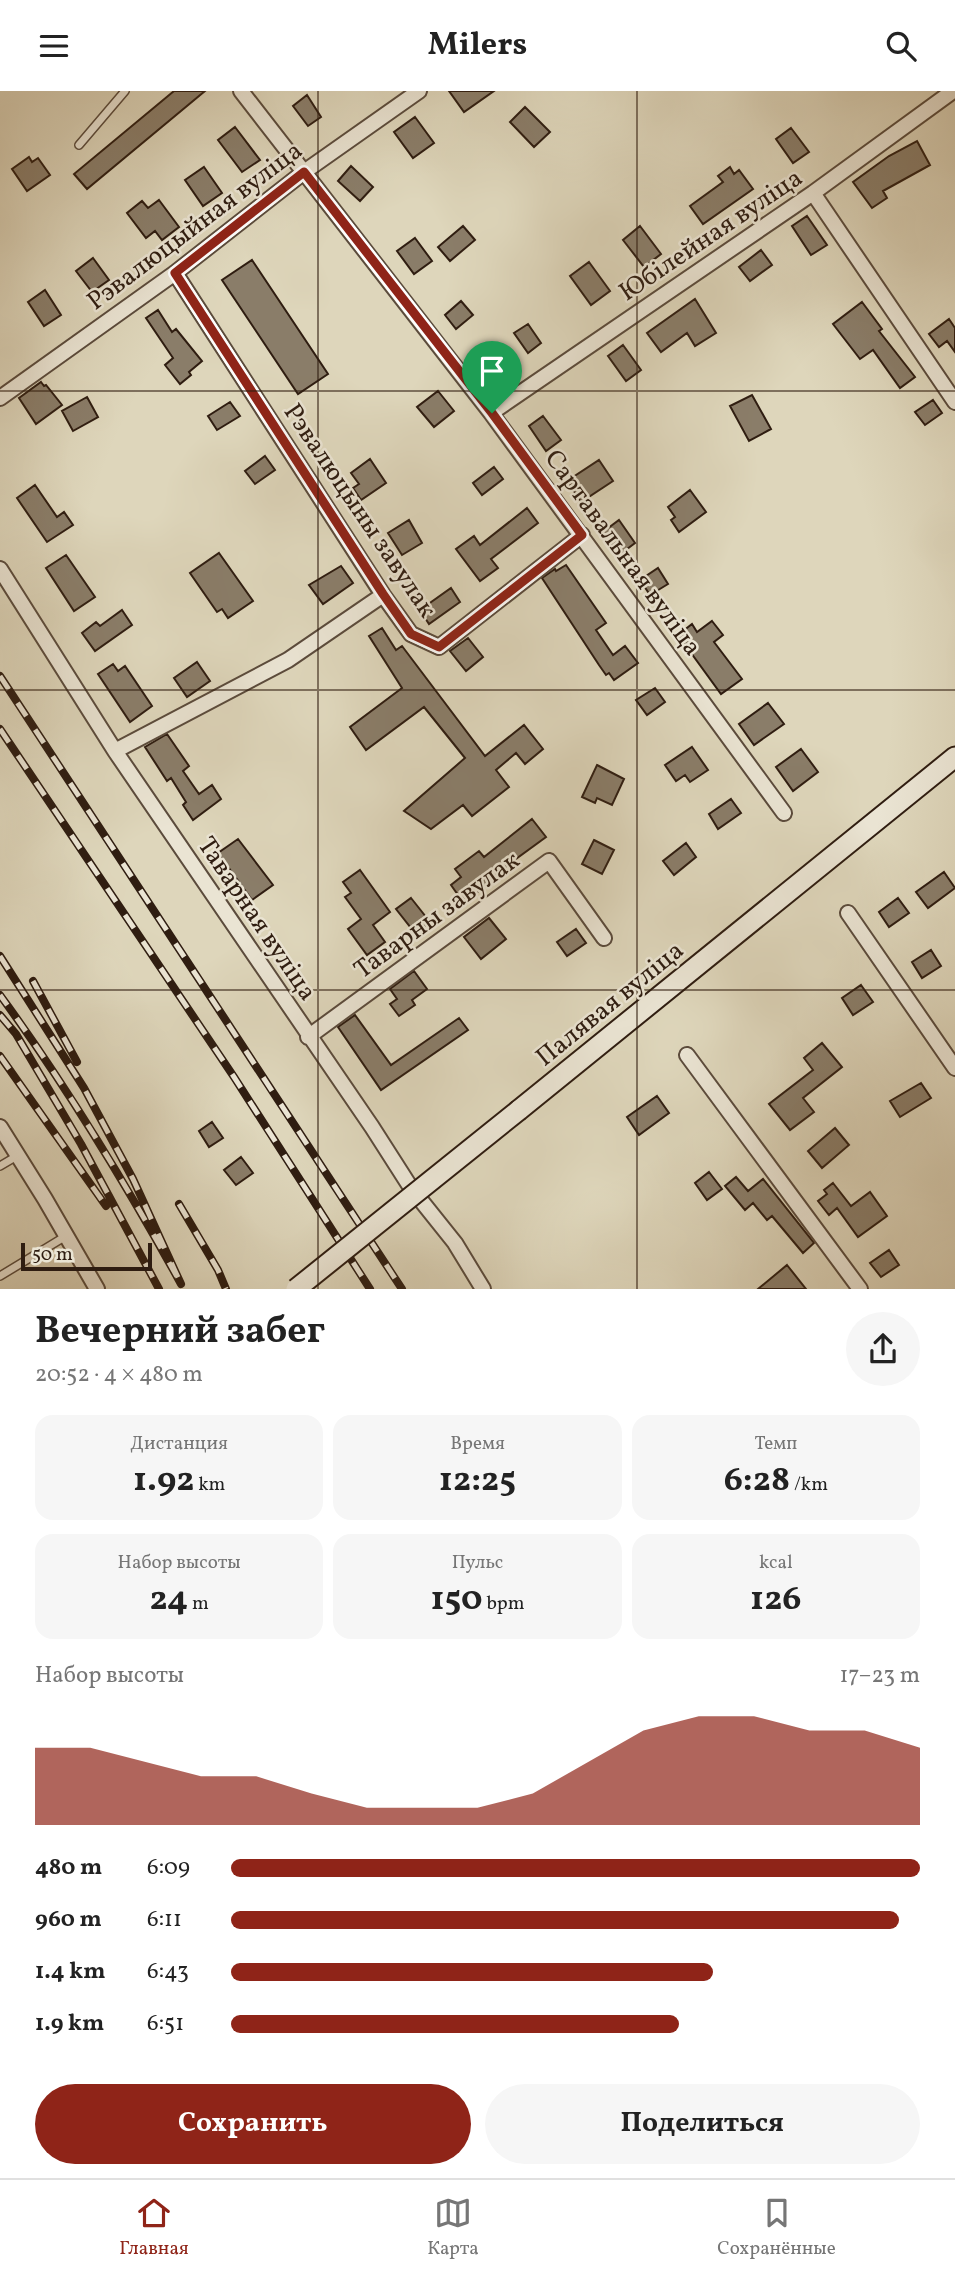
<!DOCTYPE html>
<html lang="ru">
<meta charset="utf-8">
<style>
body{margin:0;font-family:Vollkorn,serif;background:#f6f6f6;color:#222;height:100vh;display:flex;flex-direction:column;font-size:26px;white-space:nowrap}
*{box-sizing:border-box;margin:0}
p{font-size:23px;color:#767676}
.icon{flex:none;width:38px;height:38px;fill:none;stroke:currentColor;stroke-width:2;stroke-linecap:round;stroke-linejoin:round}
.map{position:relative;height:1198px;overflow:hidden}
.drawer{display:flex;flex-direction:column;background:#fff;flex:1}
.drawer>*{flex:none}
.scale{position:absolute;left:21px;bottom:18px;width:131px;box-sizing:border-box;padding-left:7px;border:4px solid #2f1d11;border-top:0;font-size:19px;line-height:24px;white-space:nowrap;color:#2f1d11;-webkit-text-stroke:5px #eae4d3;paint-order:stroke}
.pin{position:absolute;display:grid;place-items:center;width:60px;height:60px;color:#fff;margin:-72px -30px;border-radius:50% 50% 50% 0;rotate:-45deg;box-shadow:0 0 7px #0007}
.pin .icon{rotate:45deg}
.round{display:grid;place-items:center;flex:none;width:74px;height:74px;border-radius:37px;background:#f6f6f6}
.overview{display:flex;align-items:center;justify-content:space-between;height:119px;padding:0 35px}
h1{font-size:38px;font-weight:700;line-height:52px}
.metrics{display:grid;grid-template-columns:repeat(3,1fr);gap:10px;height:119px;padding:7px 35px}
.metrics div{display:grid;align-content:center;border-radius:18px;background:#f6f6f6;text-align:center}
.metrics b{font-size:35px;font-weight:700}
.metrics small{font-size:19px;font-weight:400}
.metrics p{font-size:19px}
.chart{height:196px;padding:14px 35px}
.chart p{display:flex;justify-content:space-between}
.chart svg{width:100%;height:126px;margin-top:7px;fill:#8f2418;opacity:.7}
.cta{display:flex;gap:14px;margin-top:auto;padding:14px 35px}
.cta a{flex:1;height:80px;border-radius:42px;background:#8f2418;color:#fff;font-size:28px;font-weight:700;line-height:80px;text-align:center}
.cta a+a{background:#f6f6f6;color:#222}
ul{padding:0 35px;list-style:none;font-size:23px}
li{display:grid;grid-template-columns:112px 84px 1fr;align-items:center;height:52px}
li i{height:18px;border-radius:9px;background:#8f2418}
header{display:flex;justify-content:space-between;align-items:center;height:91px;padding:0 35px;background:#fff;font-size:32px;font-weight:700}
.tab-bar{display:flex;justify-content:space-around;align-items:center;height:98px;border-top:2px solid #e0e0e0;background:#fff;font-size:19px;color:#767676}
.tab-bar a{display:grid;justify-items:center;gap:4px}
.tab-bar .active{color:#8f2418}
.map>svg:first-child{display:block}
</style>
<header><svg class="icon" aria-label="menu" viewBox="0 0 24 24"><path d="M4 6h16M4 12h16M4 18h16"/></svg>Milers<svg class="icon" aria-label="search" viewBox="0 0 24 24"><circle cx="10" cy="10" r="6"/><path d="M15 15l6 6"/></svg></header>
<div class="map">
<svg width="955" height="1198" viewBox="0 0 955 1198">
<rect width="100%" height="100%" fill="#ded6bb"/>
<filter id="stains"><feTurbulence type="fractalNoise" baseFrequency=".00286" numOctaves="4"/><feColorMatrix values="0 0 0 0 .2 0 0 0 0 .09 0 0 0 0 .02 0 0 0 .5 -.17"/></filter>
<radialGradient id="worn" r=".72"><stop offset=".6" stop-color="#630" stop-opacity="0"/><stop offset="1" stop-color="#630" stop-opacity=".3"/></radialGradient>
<path fill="#8a7d69" stroke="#2f1d11" stroke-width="2" d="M174 0H205L87 98 74 83Z
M449 0H494L464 21Z
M307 4 321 26 308 35 293 15Z
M525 16 550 41 534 56 510 31Z
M415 26 434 52 413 67 394 41Z
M235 36 260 69 242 81 218 49Z
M791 37 809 61 793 72 776 48Z
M917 50 930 74 883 100 887 107 872 117 853 91 889 65Z
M29 66 32 71 38 67 50 84 27 100 12 78Z
M351 75 373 96 360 110 338 90Z
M204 76 222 102 203 115 185 89Z
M730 76 734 83 739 79 753 98 703 133 690 115 723 91 718 85Z
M159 109 179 136 162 149 155 140 146 147 127 122 142 110 148 117Z
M807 125 827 154 811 164 792 135Z
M463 135 475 149 450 170 438 156Z
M640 135 661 163 644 176 623 149Z
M415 147 432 170 414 183 397 160Z
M761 159 772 174 750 190 739 176Z
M93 167 109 189 92 201 76 180Z
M252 169 328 283 298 303 222 189Z
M589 171 610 200 591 214 570 185Z
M45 199 61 224 44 235 28 211Z
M695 208 716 242 695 255 687 242 661 261 647 242Z
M461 210 473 224 456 238 445 224Z
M862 211 882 238 879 240 915 286 900 297 873 259 860 268 833 233Z
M158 219 172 241 176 238 202 270 189 281 191 284 180 293 165 274 173 267 146 227Z
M949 228 955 237V261L947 250 939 256 929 243Z
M528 233 541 252 528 262 514 242Z
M623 254 641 279 626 290 608 265Z
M490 255 506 277 492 287 477 265Z
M41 291 44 295 46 294 62 314 36 333 19 307Z
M438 300 454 320 434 336 417 316Z
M752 304 771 338 749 350 730 315Z
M87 306 98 326 73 340 62 320Z
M933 309 942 322 925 334 915 321Z
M230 311 240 325 217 339 208 325Z
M543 325 561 349 546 360 529 335Z
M265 365 275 379 255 393 245 380Z
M370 368 386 392 361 409 353 397 359 393 351 382Z
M599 369 613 390 581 411 567 390Z
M494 376 503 388 482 404 473 392Z
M35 394 57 426 64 421 73 434 47 451 17 407Z
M690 399 706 421 679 441 671 429 675 426 668 416Z
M527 417 538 432 491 468 498 477 480 490 456 458 474 445 480 454Z
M409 429 422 452 402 464 388 442Z
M619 429 635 452 619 464 603 441Z
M219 462 253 510 228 527 222 518 217 521 190 482Z
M66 464 95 506 74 520 46 477Z
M566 474 606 532 596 539 613 564 625 555 638 572 614 589 609 582 606 584 599 574 542 487 555 478 556 480Z
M341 475 353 492 323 513 309 494Z
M658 477 668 493 650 504 640 489Z
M451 497 460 511 429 533 420 519Z
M122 519 132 534 95 560 82 542 96 531 100 535Z
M712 530 723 544 714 551 742 588 721 603 678 544 692 533 697 541Z
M382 537 396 559 402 555 485 665 524 634 543 658 525 673 516 662 496 679 509 696 472 725 463 714 431 738 404 720 465 667 424 616 366 659 350 636 402 597 369 545Z
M468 547 483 566 466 580 450 560Z
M197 571 210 590 187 606 174 587Z
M113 573 118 580 125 575 152 615 130 631 98 583Z
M655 597 665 611 647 624 636 609Z
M768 612 784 633 754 654 739 633Z
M167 643 189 675 183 680 199 703 212 694 221 708 193 729 183 714 186 711 171 687 167 690 145 656Z
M692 656 708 679 690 691 685 684 676 690 665 674Z
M801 658 818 681 793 700 776 676Z
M597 674 624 688 612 714 597 707 595 712 582 706Z
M731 708 741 722 718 738 709 723Z
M532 728 546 746 505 776 507 780 463 811 451 794 461 786 455 778 479 760 484 766Z
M238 748 273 794 252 809 218 762Z
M594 749 614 759 602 783 582 773Z
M686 752 696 766 674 784 663 770Z
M360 779 390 821 373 834 385 851 367 864 348 838 361 828 345 806 351 802 343 791Z
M944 781 955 797 928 817 916 801Z
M411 807 430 831 415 842 396 818Z
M898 807 909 822 889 836 879 821Z
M489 827 506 848 481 868 464 846Z
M576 838 586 852 567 865 557 851Z
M931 859 941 875 922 887 912 871Z
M414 880 427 898 412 909 415 914 399 925 390 913 397 908 390 898Z
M861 894 873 911 853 924 842 907Z
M355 924 391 974 459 927 468 939 381 999 338 936Z
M822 952 842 976 803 1007 814 1021 790 1039 769 1013 813 979 804 967Z
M921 992 931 1007 900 1026 890 1010Z
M657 1005 669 1022 639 1044 627 1026Z
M212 1031 223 1047 209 1056 199 1040Z
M835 1037 849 1054 822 1077 808 1060Z
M241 1066 253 1082 236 1094 224 1079Z
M709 1081 722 1098 707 1109 695 1092Z
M736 1086 748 1100 763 1088 814 1152 803 1162 772 1125 767 1129 753 1112 745 1119 725 1095Z
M833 1092 851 1115 870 1101 887 1125 858 1146 837 1117 829 1124 818 1110 827 1103 824 1099Z
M889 1159 899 1174 881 1186 870 1172Z
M787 1174 806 1198H758Z"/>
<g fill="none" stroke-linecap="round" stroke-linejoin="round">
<defs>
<path id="service" d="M79 54 125 0
M0 1075 17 1065
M0 1185 66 1145"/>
<path id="minor" d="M241 0 491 322 784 722
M813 102 955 311
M175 182 383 504 411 543 439 556 582 444
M0 307 175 182 304 81 419 0
M491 322 813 102 953 0
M0 478 115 660 372 1036 411 1097 455 1152 483 1198
M115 660 288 569 383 504
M848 822 955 977
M308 946 549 770 604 847
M687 964 860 1198
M0 1036 45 1108 97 1198"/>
<path id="secondary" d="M519 1019 955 666"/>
</defs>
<use href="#service" stroke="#5b4b3c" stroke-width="10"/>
<use href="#minor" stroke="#5b4b3c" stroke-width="18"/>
<use href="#secondary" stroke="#2f1d11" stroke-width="23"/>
<use href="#service" stroke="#eae4d3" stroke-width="7"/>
<use href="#minor" stroke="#eae4d3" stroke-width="14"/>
<use href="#secondary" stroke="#eae4d3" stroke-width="19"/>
<defs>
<path id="rail" d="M0 585 402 1198
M0 638 234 986 370 1198
M0 865 84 997 133 1088 181 1193C126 1093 67 996 0 904
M33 890 77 971
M0 924 16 943 81 1053 159 1198
M0 965 106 1115
M179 1113 218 1179 226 1198"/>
</defs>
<use href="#rail" stroke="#2f1d11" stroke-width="8"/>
<use href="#rail" stroke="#eae4d3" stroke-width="5" stroke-dasharray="16" stroke-linecap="butt"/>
<defs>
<path id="secondary-bridge" d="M296 1198 519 1019"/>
</defs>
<use href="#secondary-bridge" stroke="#2f1d11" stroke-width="23" stroke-linecap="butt"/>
<use href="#secondary-bridge" stroke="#eae4d3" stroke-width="19"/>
</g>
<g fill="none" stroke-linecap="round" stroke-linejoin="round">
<defs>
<path id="route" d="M304 81 492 322 582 444 439 556 411 543 383 503 175 182Z"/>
</defs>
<use href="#route" stroke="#fff" stroke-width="14"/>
<use href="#route" stroke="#8f2418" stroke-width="9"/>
</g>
<path fill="none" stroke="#2f1d11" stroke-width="2" stroke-opacity="0.55" d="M318 0V1198M637 0V1198M0 300H955M0 599H955M0 899H955"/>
<g text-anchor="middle" stroke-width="5" stroke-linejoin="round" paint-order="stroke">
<g font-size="26" fill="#2f1d11" stroke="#eae4d3">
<text transform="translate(194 134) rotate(-37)" y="9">Рэвалюцыйная вуліца</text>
<text transform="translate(710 143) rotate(-34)" y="9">Юбілейная вуліца</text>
<text transform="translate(361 419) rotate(56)" y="9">Рэвалюцыны завулак</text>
<text transform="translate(624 461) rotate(54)" y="9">Сартавальная вуліца</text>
<text transform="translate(436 823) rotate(-36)" y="9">Таварны завулак</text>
<text transform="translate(258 827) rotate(56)" y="9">Таварная вуліца</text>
<text transform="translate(609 912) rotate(-39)" y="9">Палявая вуліца</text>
</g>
</g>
<rect width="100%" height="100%" filter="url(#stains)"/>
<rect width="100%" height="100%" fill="url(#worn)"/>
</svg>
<div class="scale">50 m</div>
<div class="pin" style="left:492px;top:322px;background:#1e9e55"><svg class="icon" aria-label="arrive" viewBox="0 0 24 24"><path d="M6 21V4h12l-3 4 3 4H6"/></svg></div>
</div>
<section class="drawer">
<div class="overview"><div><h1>Вечерний забег</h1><p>20:52 · 4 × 480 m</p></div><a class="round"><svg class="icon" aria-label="share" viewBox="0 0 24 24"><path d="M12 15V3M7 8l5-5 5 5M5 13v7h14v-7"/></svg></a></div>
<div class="metrics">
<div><p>Дистанция</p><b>1.92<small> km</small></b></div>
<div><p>Время</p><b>12:25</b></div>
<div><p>Темп</p><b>6:28<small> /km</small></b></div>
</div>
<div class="metrics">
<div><p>Набор высоты</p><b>24<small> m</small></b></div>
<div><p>Пульс</p><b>150<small> bpm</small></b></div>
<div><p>kcal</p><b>126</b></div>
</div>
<div class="chart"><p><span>Набор высоты</span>17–23 m</p>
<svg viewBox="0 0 160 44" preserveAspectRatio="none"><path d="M0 44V17L10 17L20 22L30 27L40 27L50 33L60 38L70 38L80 38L90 33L100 22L110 11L120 6L130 6L140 11L150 11L160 17V44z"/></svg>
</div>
<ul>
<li><b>480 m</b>6:09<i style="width:100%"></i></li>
<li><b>960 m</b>6:11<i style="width:97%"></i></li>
<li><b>1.4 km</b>6:43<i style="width:70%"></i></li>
<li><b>1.9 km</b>6:51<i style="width:65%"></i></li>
</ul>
<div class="cta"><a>Сохранить</a><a>Поделиться</a></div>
</section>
<nav class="tab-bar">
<a class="active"><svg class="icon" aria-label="home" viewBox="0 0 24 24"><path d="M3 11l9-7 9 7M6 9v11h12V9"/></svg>Главная</a>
<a><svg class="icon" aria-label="map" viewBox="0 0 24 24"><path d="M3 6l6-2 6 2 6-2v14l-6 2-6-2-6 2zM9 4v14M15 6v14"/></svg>Карта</a>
<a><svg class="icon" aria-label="saved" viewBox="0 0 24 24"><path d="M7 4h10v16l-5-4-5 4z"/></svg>Сохранённые</a>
</nav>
